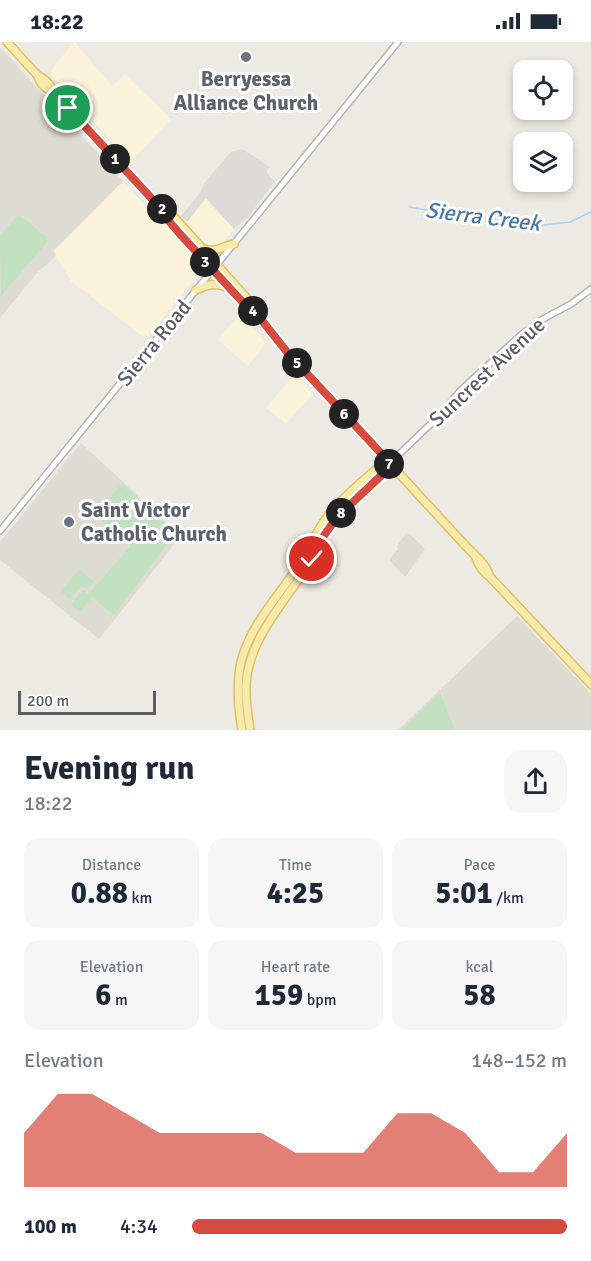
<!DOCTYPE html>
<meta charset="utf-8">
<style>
body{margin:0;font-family:Signika,sans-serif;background:#f6f6f7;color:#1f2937;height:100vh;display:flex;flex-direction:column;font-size:22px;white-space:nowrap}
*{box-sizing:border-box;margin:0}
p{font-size:20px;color:#747a83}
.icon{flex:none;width:33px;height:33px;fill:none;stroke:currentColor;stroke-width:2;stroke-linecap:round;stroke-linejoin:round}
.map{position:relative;height:688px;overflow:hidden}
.side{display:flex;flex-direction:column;background:#fff;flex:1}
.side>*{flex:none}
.fabs{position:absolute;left:513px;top:18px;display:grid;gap:12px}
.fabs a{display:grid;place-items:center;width:60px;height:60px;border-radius:12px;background:#fff;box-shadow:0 3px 9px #0003;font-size:30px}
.scale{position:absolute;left:18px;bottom:15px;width:138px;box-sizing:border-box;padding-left:6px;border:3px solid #5a5d61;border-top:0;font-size:16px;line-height:21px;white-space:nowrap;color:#5a5d61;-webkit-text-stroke:4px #fff;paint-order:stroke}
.pin{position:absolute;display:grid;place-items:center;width:51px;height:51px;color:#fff;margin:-26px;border:3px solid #fff;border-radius:50%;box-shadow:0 2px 6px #0007}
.km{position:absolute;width:30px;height:30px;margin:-15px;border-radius:50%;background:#222;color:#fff;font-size:16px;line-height:30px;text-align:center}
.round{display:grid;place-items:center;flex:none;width:63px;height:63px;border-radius:18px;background:#f6f6f7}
.overview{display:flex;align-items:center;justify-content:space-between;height:102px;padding:0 24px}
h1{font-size:33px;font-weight:800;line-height:45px}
.metrics{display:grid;grid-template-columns:repeat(3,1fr);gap:9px;height:102px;padding:6px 24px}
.metrics div{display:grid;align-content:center;border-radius:15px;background:#f6f6f7;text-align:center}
.metrics b{font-size:30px;font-weight:800}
.metrics small{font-size:16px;font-weight:400}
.metrics p{font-size:16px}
.chart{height:168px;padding:12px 24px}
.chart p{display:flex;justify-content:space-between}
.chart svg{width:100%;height:108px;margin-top:6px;fill:#d64b3d;opacity:.7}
ul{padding:0 24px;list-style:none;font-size:20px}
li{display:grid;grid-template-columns:96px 72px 1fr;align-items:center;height:45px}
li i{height:15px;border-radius:8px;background:#d64b3d}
.status{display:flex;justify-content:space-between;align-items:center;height:42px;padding:0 30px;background:#fff;direction:ltr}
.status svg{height:16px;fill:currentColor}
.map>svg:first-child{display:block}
</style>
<div class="status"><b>18:22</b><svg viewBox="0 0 49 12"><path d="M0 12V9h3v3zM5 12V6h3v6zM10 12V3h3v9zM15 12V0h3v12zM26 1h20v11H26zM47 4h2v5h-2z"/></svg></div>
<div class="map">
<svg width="591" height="688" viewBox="0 0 591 688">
<rect width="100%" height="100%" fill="#eceae2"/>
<path fill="#faf2d9" d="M74 0H75L112 44 125 32 171 77 130 121 51 33V28Z
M123 139 199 221 200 230 148 294H142L71 239 53 210Z
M206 156 234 187 223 201 214 205 206 202 187 180Z
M239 272 266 301 248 324 218 298Z
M295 332 311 349V354L286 382 266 366Z"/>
<path fill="#dddbd6" d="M242 107 270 125 266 130 275 139 249 174 234 187 206 156 187 180 181 174 200 151 205 140 231 110Z"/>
<path fill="#dedbd3" d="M0 5 123 139 53 209 56 214 36 232 0 276Z
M81 401 181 494 99 597 0 518V500Z
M406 491 410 492 425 507 405 535 389 518 398 507 397 504Z
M517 574 591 652V688H398Z"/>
<path fill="#c1e1c1" d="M18 173 20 175 21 174 47 196 46 197 48 199 1 254 0 194Z
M122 442 175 492 114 573 92 555 80 570 71 563 83 548 88 552 131 504 94 472Z
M79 527 94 540 87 548 81 544 70 557 61 549Z
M440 651 455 688H401Z"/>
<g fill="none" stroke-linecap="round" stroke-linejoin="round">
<path stroke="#a8d3f6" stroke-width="1.5" d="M409 165 427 168H456L505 180 534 184 570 180 591 170"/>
<defs>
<path id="minor" d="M390 421 440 373 460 349 522 292 543 277 571 262 591 247
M0 489 398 0"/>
<path id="major" d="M7 0 38 34C47 37 51 45 56 53L166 172 168 179 179 191 248 266 256 271
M38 34C40 43 47 47 54 51
M166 172 173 174 252 262 256 271 287 310 463 501C473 512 486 521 490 535
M204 207C216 211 223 204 234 202
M196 248C207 243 215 240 226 245
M476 516C479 525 483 530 490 535L591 642
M242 688C238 665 236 643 241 620 250 584 277 556 297 526 308 508 317 488 330 471 344 454 363 439 380 424L390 421
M250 688C248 673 245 658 246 642 249 599 279 567 302 532 314 513 323 491 338 474 354 456 378 442 390 421"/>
</defs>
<use href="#minor" stroke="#b3b4b8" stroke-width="8"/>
<use href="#major" stroke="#e2c065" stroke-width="10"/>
<use href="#minor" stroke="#fff" stroke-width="5"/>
<use href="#major" stroke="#f6ebad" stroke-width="7"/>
</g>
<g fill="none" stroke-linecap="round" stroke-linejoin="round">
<defs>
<path id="route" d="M68 66 166 172 168 178 179 191 248 266 256 271 287 310 390 421 385 430 337 475 323 495 312 517"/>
</defs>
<use href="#route" stroke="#fff" stroke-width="12"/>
<use href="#route" stroke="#d64b3d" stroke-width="8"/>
</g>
<g fill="#6b7280" stroke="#fff" stroke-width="2">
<circle cx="246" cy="15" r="6"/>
<circle cx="69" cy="480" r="6"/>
</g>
<g text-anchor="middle" stroke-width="6" stroke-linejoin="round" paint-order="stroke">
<g font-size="21" font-weight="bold" fill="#5b616d" stroke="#fff">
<text x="246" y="44">Berryessa<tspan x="246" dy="24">Alliance Church</tspan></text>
<text x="81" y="475" text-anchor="start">Saint Victor<tspan x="81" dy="24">Catholic Church</tspan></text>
</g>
<g font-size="21" fill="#5a5d61" stroke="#fff">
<text transform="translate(154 301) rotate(-51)" y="7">Sierra Road</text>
<text transform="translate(487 330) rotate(-43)" y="7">Suncrest Avenue</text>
</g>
<g font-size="22" font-style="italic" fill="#4875a6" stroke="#fff">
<text transform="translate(483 174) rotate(7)" y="8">Sierra Creek</text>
</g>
</g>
</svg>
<div class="fabs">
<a><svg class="icon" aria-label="locate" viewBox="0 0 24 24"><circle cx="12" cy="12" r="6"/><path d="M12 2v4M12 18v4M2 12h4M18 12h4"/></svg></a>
<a><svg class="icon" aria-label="layers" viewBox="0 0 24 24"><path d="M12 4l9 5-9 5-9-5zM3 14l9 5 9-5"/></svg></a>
</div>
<div class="scale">200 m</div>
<div class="pin" style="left:68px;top:66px;background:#1e9e55"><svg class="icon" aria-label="arrive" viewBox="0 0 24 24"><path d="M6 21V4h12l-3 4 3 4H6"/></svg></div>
<div class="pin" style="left:312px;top:517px;background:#d93025"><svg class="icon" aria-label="check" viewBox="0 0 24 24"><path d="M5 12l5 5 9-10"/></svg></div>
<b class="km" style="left:115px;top:117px">1</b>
<b class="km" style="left:162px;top:167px">2</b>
<b class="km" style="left:205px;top:220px">3</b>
<b class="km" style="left:253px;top:269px">4</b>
<b class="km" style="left:297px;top:321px">5</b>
<b class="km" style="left:344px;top:372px">6</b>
<b class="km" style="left:389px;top:422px">7</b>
<b class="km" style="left:341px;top:471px">8</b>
</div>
<section class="side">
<div class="overview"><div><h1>Evening run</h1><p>18:22</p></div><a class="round"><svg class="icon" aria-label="share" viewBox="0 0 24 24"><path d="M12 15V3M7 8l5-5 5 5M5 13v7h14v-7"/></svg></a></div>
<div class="metrics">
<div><p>Distance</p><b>0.88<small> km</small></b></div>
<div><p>Time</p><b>4:25</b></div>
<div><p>Pace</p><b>5:01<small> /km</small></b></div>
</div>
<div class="metrics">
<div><p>Elevation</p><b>6<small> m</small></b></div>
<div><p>Heart rate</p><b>159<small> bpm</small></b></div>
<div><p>kcal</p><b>58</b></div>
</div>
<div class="chart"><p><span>Elevation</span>148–152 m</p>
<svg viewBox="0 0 160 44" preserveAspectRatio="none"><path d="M0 44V22L10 6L20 6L30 14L40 22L50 22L60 22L70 22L80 30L90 30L100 30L110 14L120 14L130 22L140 38L150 38L160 22V44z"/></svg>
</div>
<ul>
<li><b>100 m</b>4:34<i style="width:100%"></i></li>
</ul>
</section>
